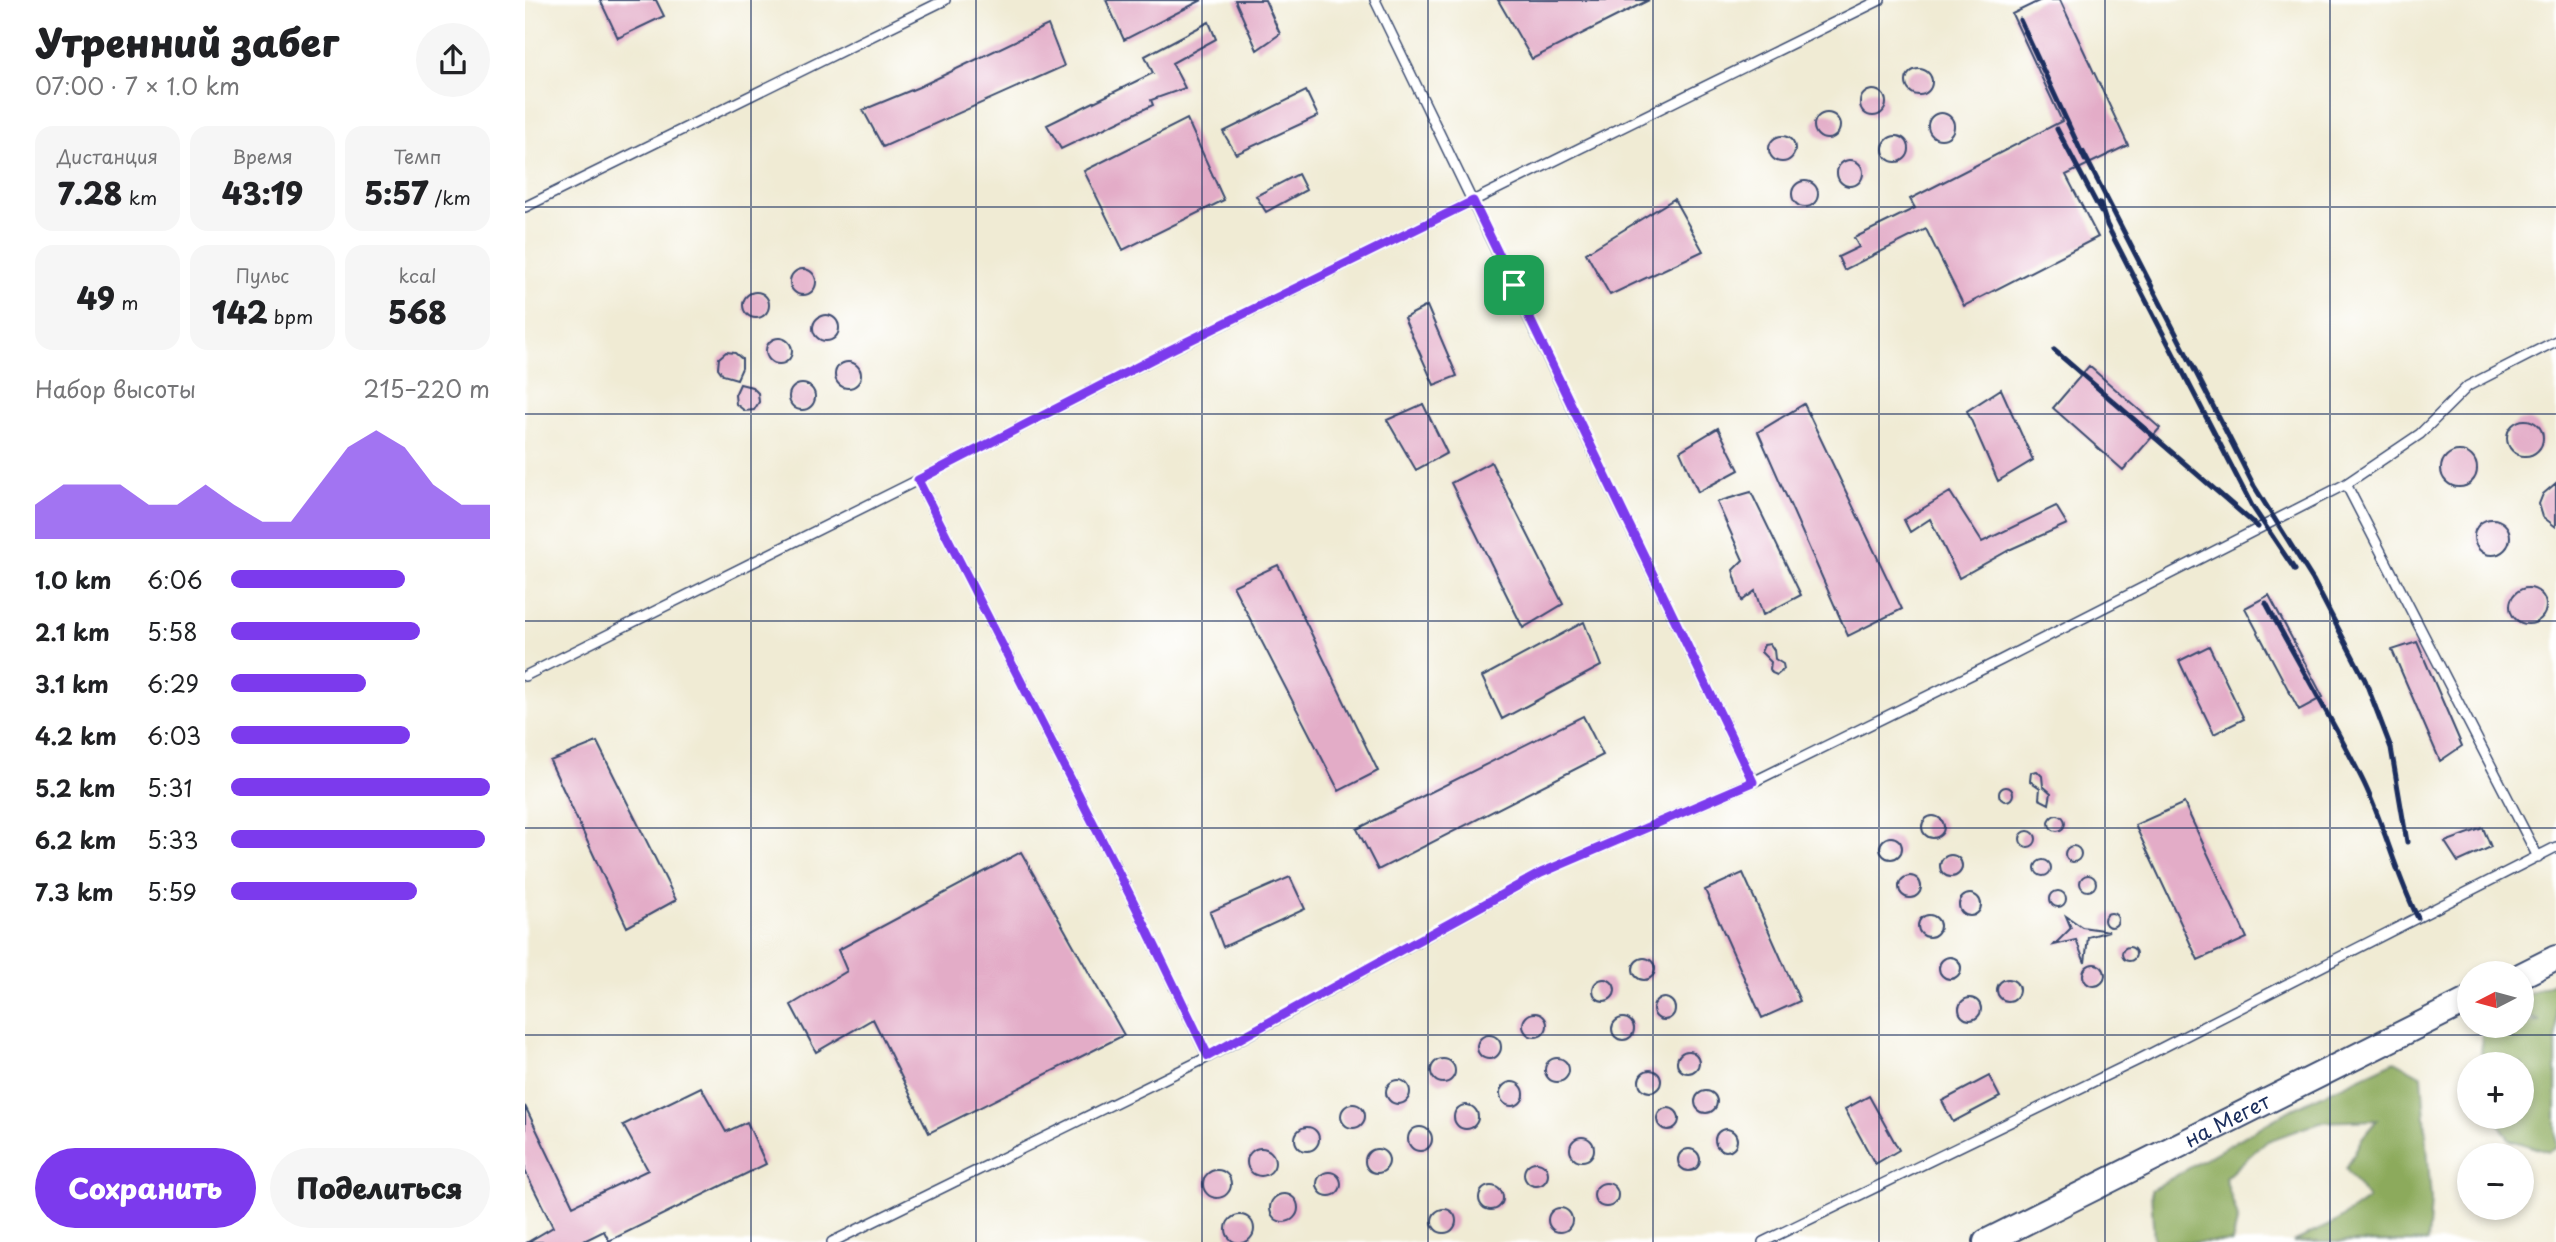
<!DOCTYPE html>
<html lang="ru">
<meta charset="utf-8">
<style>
body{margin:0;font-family:"Playpen Sans",sans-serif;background:#f6f6f6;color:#202124;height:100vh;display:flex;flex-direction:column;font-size:26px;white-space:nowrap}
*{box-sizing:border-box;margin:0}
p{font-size:23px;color:#757577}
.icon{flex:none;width:38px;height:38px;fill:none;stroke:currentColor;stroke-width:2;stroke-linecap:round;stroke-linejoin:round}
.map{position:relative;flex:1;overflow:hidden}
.details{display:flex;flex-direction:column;background:#fff;width:525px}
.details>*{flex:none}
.needle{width:46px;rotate:264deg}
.fabs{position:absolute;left:1932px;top:961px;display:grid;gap:14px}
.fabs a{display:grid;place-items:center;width:77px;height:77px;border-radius:50%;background:#fff;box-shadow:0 4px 10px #0003;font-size:35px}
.pin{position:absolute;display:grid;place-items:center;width:60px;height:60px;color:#fff;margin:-30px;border-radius:14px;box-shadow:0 4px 10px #0006}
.round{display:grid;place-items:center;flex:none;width:74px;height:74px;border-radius:37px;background:#f6f6f6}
.overview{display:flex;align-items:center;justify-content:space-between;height:119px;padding:0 35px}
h1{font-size:38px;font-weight:800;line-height:52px}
.stats{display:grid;grid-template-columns:repeat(3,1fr);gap:10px;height:119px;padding:7px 35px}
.stats div{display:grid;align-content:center;border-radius:18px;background:#f6f6f6;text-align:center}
.stats b{font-size:30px;font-weight:800}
.stats small{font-size:19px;font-weight:400}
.stats p{font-size:19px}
.chart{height:196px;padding:14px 35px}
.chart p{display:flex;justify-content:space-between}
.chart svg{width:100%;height:126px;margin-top:7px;fill:#7c3aed;opacity:.7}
.action{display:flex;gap:14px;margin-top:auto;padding:14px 35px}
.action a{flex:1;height:80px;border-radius:42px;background:#7c3aed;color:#fff;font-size:28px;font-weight:800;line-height:80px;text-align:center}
.action a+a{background:#f6f6f6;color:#202124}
ul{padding:0 35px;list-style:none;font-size:23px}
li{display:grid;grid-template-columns:112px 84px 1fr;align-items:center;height:52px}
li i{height:18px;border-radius:9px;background:#7c3aed}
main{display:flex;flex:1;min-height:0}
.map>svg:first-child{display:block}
</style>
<main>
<section class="details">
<div class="overview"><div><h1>Утренний забег</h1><p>07:00 · 7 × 1.0 km</p></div><a class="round"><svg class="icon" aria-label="share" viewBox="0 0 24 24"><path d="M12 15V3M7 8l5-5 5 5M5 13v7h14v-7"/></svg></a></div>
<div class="stats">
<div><p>Дистанция</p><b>7.28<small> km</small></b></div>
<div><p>Время</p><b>43:19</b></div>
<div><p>Темп</p><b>5:57<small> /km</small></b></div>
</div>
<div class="stats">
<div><b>49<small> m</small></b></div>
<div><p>Пульс</p><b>142<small> bpm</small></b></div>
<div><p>kcal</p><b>568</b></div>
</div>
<div class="chart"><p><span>Набор высоты</span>215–220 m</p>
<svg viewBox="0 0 160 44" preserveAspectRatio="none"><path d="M0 44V32L10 25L20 25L30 25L40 32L50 32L60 25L70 32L80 38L90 38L100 25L110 12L120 6L130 12L140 25L150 32L160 32V44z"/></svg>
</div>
<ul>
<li><b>1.0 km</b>6:06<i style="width:67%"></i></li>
<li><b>2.1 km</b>5:58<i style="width:73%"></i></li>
<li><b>3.1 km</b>6:29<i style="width:52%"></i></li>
<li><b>4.2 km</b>6:03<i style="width:69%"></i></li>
<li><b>5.2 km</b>5:31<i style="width:100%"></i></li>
<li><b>6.2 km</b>5:33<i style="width:98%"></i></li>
<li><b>7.3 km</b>5:59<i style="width:72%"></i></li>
</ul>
<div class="action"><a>Сохранить</a><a>Поделиться</a></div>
</section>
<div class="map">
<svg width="2031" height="1242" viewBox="0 0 2031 1242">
<rect width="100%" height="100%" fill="#fff"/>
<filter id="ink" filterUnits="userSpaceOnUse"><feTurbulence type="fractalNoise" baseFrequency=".0143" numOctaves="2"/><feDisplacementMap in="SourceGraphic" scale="14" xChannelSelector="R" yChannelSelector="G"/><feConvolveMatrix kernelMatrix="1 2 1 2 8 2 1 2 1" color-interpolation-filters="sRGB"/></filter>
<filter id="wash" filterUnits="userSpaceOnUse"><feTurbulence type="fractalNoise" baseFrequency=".00686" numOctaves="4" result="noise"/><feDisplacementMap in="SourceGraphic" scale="28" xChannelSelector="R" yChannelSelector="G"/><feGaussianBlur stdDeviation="1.57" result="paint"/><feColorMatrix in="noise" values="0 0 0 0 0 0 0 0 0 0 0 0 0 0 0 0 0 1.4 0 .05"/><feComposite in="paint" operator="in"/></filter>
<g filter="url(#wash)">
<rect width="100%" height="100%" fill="#f0ebd4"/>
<path fill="#8caa5c" stroke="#546c5d" stroke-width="2" d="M2031 982V1148L2023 1152 1985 1140 1969 1117 1997 1116V1064H1956L1957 1026H1997V1022L2015 1021 1997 1015V996Z
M1870 1061 1897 1076 1906 1200 1903 1242H1768L1811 1222 1843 1199 1821 1169 1837 1138 1852 1120 1795 1122 1740 1142 1700 1178 1713 1218 1707 1242H1629L1626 1190 1767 1109Z"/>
<g id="blocks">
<path fill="#e3acc7" d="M75 0H131L139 16 93 38Z
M581 0H677L599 40Z
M710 0H740L755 34 732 50Z
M973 0H1124L1007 59Z
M1516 0H1535L1603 145 1541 175 1573 237 1439 306 1401 229 1319 270 1313 257 1334 247 1329 238 1390 208 1385 199 1537 121 1487 14Z
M684 22 691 39 647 63 660 88 626 100 628 105 536 149 522 125 628 73 620 56Z
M523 25 539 66 358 147 338 110 394 87Z
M1381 82a13 13 0 1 1 26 0a13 13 0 1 1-26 0Z
M1335 103a13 13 0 1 1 26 0a13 13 0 1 1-26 0Z
M781 91 793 116 711 154 698 132Z
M1289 126a13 13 0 1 1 26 0a13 13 0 1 1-26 0Z
M1403 126a13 13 0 1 1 26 0a13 13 0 1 1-26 0Z
M662 119 699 200 598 250 559 171Z
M1244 149a13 13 0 1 1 26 0a13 13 0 1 1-26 0Z
M1358 149a13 13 0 1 1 26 0a13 13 0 1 1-26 0Z
M1312 173a13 13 0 1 1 26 0a13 13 0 1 1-26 0Z
M773 174 781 190 741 212 731 196Z
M1267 194a13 13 0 1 1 26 0a13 13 0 1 1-26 0Z
M1149 199 1178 251 1085 295 1061 253Z
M265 282a13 13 0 1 1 26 0a13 13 0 1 1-26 0Z
M218 305a13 13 0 1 1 26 0a13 13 0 1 1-26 0Z
M902 306 932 376 909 385 879 318Z
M288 328a13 13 0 1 1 26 0a13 13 0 1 1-26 0Z
M241 351a13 13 0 1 1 26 0a13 13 0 1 1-26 0Z
M201 352 210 353 217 359V368L212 379 198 375 193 368 194 358Z
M310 375a13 13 0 1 1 26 0a13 13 0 1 1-26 0Z
M1564 366 1635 428 1598 470 1528 408Z
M215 384 227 387 233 393 234 402 229 410 220 411 211 404 210 395Z
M264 397a13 13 0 1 1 26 0a13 13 0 1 1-26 0Z
M1476 389 1508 460 1473 481 1442 411Z
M898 404 922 453 891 470 862 420Z
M1279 404 1377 609 1323 636 1233 432Z
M1982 438a18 18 0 1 1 36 0a18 18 0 1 1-36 0Z
M1193 428 1214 470 1173 492 1155 451Z
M1916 469a18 18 0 1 1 36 0a18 18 0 1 1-36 0Z
M966 462 1038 604 998 628 926 483Z
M2031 483V527L2018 517 2014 504 2018 494Z
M1226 492 1276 595 1238 615 1230 591 1217 601 1208 570 1218 560 1192 502Z
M1425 492 1457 542 1531 506 1542 524 1486 549 1434 578 1405 519 1385 532 1379 520Z
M1949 537a18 18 0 1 1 36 0a18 18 0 1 1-36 0Z
M753 565 853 771 814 791 708 586Z
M1985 606a18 18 0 1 1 36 0a18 18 0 1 1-36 0Z
M1744 595 1798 697 1774 710 1720 608Z
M1059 622 1076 666 977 719 957 677Z
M1892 642 1937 746 1915 761 1867 650Z
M1245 644 1249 650 1250 659 1258 664 1259 669 1252 675 1247 673 1245 669 1246 662 1236 652 1239 645Z
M1684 646 1719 719 1689 734 1654 661Z
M1058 716 1078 755 853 870 832 829Z
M72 742 151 900 102 927 25 761Z
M1512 771 1517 776 1518 786 1526 793 1524 804 1514 799 1515 788 1505 781 1506 772Z
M1474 794a7 7 0 1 1 14 0a7 7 0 1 1-14 0Z
M1659 803 1722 938 1673 960 1610 825Z
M1524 823a8 8 0 1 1 16 0a8 8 0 1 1-16 0Z
M1397 827a11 11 0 1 1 22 0a11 11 0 1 1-22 0Z
M1958 828 1966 847 1933 862 1920 842Z
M1495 839a8 8 0 1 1 16 0a8 8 0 1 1-16 0Z
M1355 848a11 11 0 1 1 22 0a11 11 0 1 1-22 0Z
M1540 854a8 8 0 1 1 16 0a8 8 0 1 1-16 0Z
M496 852 599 1035 404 1133 348 1019 291 1052 266 1005 322 971 313 950Z
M1415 866a11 11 0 1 1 22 0a11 11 0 1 1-22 0Z
M1510 868a8 8 0 1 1 16 0a8 8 0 1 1-16 0Z
M1218 873 1275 1001 1237 1018 1180 890Z
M1555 883a8 8 0 1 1 16 0a8 8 0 1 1-16 0Z
M1374 887a11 11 0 1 1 22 0a11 11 0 1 1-22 0Z
M765 877 780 909 698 947 685 912Z
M1525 899a8 8 0 1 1 16 0a8 8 0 1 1-16 0Z
M1434 905a11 11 0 1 1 22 0a11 11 0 1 1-22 0Z
M1579 920a7 7 0 1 1 14 0a7 7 0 1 1-14 0Z
M1393 926a11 11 0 1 1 22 0a11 11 0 1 1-22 0Z
M1541 916 1557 927 1584 931 1563 937 1560 963 1551 940 1529 945 1546 928Z
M1597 954a7 7 0 1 1 14 0a7 7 0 1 1-14 0Z
M1414 968a11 11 0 1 1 22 0a11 11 0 1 1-22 0Z
M1108 969a11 11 0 1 1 22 0a11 11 0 1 1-22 0Z
M1558 975a11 11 0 1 1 22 0a11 11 0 1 1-22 0Z
M1068 990a11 11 0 1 1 22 0a11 11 0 1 1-22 0Z
M1472 990a11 11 0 1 1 22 0a11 11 0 1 1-22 0Z
M1128 1009a11 11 0 1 1 22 0a11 11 0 1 1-22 0Z
M1434 1009a11 11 0 1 1 22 0a11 11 0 1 1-22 0Z
M998 1025a12 12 0 1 1 24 0a12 12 0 1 1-24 0Z
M1087 1029a11 11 0 1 1 22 0a11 11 0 1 1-22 0Z
M952 1047a12 12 0 1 1 24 0a12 12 0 1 1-24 0Z
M1152 1062a11 11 0 1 1 22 0a11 11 0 1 1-22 0Z
M1020 1070a12 12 0 1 1 24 0a12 12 0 1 1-24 0Z
M906 1071a12 12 0 1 1 24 0a12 12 0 1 1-24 0Z
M1114 1081a11 11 0 1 1 22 0a11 11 0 1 1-22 0Z
M1464 1076 1475 1097 1428 1122 1417 1101Z
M861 1092a12 12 0 1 1 24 0a12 12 0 1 1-24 0Z
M975 1094a12 12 0 1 1 24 0a12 12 0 1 1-24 0Z
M176 1087 201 1132 222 1122 241 1164 84 1241 79 1231 57 1242H3L28 1227 0 1171V1106L48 1206 123 1170 98 1125Z
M1170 1102a11 11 0 1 1 22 0a11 11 0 1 1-22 0Z
M1344 1096 1374 1150 1350 1164 1320 1109Z
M816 1116a12 12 0 1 1 24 0a12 12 0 1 1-24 0Z
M929 1117a12 12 0 1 1 24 0a12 12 0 1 1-24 0Z
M1132 1119a11 11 0 1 1 22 0a11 11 0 1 1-22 0Z
M883 1139a12 12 0 1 1 24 0a12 12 0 1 1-24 0Z
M770 1139a12 12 0 1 1 24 0a12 12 0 1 1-24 0Z
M1190 1140a11 11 0 1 1 22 0a11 11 0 1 1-22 0Z
M1045 1149a12 12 0 1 1 24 0a12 12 0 1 1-24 0Z
M722 1162a14 14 0 1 1 28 0a14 14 0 1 1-28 0Z
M840 1161a12 12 0 1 1 24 0a12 12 0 1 1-24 0Z
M1153 1160a11 11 0 1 1 22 0a11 11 0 1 1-22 0Z
M999 1174a12 12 0 1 1 24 0a12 12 0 1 1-24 0Z
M678 1184a14 14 0 1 1 28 0a14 14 0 1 1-28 0Z
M792 1184a12 12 0 1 1 24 0a12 12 0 1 1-24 0Z
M1069 1195a12 12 0 1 1 24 0a12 12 0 1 1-24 0Z
M954 1198a12 12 0 1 1 24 0a12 12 0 1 1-24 0Z
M745 1208a14 14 0 1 1 28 0a14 14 0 1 1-28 0Z
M1023 1220a12 12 0 1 1 24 0a12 12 0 1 1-24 0Z
M907 1221a12 12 0 1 1 24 0a12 12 0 1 1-24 0Z
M701 1229a14 14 0 1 1 28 0a14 14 0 1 1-28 0Z"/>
</g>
</g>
<g filter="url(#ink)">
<use href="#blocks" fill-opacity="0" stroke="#3b4b70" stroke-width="2"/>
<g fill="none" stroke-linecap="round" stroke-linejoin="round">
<defs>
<path id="lane" d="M850 0 1228 782
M0 207 420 0
M1821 484 2013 857
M0 676 393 480
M683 1057 612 909 393 480 644 351 1355 0
M307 1242 683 1057 1016 873 1228 782 1476 660 1821 484 1895 434 1943 386 2031 341
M1238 1242 1615 1059 2031 847"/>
<g id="secondary">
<path d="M1997 975 2031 958"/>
<path id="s1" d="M1461 1242 1944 1000"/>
</g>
</defs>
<use href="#lane" stroke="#3b4b70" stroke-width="12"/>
<use href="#secondary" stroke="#3b4b70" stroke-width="28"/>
<use href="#lane" stroke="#fff" stroke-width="9"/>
<use href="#secondary" stroke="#fff" stroke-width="24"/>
<path stroke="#1b2f5e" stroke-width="5" d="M1495 20 1560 160
M1532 129 1576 212
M1558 152 1729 486 1788 580 1840 680 1866 748 1882 842
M1575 203 1582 225 1727 506 1770 570
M1529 350 1733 527
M1741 603C1773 663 1809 722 1839 783 1860 827 1871 875 1893 918"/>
</g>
</g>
<g fill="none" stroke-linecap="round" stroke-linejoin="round" filter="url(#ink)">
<defs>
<path id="route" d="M948 201 1228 782 1016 873 683 1056 612 909 393 480 643 351Z"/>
</defs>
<use href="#route" stroke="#fff" stroke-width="14"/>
<use href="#route" stroke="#7c3aed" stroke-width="9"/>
</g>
<path fill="none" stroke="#1b2f5e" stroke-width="2" stroke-opacity="0.55" d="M226 0V1242M451 0V1242M677 0V1242M903 0V1242M1128 0V1242M1354 0V1242M1580 0V1242M1805 0V1242M0 207H2031M0 414H2031M0 621H2031M0 828H2031M0 1035H2031"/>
<g text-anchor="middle" stroke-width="7" stroke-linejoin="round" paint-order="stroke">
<g font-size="21" fill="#1b2f5e" stroke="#fff">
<text dy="7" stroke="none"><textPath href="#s1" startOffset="270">на Мегет</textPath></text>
</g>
</g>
</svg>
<div class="fabs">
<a><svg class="needle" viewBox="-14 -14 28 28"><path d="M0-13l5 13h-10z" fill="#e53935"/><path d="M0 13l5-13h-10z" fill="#757577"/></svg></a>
<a>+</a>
<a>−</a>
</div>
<div class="pin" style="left:989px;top:285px;background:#1e9e55"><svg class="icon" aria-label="arrive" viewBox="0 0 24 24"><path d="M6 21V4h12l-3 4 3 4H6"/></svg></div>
</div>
</main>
